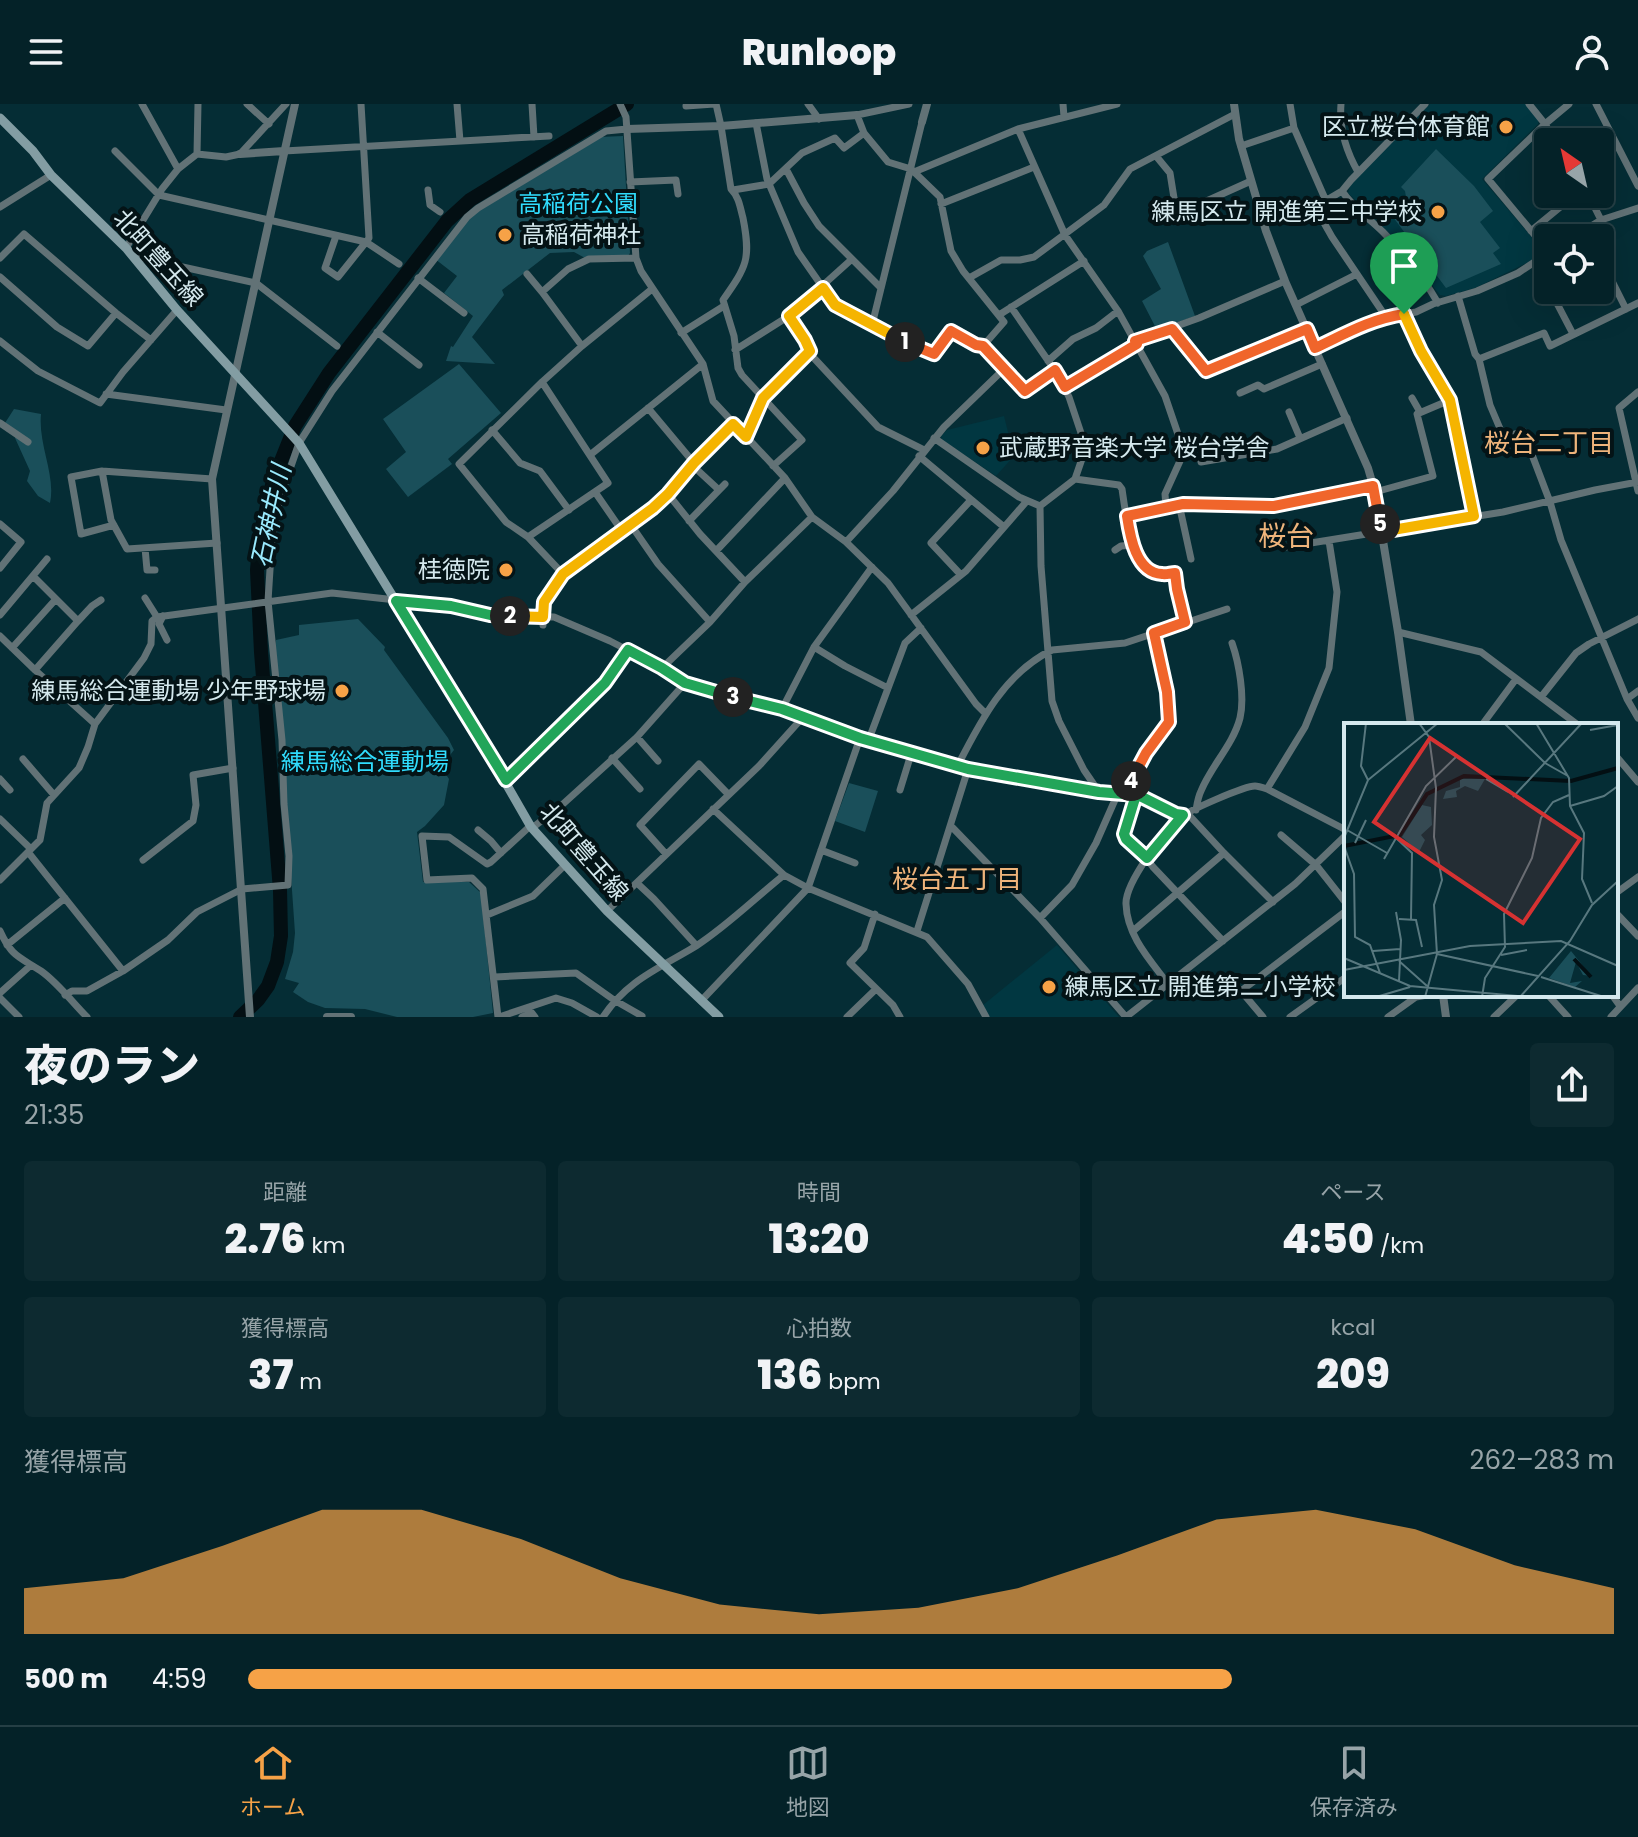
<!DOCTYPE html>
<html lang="ja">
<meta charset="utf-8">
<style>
body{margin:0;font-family:Poppins,"Noto Sans JP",sans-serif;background:#0d2a30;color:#f1f3f6;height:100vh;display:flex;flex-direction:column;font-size:30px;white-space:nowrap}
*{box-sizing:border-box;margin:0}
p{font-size:26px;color:#97a4a8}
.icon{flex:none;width:44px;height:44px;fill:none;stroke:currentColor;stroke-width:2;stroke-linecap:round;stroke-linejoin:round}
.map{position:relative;height:913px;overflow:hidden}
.panel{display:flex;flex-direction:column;background:#042228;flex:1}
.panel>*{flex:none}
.needle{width:52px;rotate:326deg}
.fabs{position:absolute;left:1534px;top:24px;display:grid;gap:16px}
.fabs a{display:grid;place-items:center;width:80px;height:80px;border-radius:8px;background:#042228;box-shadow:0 8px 32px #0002,0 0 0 2px #253f45;font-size:40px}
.pin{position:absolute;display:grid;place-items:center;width:68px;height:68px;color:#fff;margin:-82px -34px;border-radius:50% 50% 50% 0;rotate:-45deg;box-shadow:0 0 8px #0007}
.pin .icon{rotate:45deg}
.km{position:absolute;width:40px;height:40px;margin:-20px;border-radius:50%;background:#222;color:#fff;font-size:22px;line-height:40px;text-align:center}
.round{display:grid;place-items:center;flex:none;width:84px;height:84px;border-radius:8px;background:#0d2a30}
.summary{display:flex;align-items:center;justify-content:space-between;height:136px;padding:0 24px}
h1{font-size:44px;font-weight:800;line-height:60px}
.metrics{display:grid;grid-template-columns:repeat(3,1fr);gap:12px;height:136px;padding:8px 24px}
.metrics div{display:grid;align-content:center;border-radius:8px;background:#0d2a30;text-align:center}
.metrics b{font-size:40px;font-weight:800}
.metrics small{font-size:22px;font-weight:400}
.metrics p{font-size:22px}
.chart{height:224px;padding:16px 24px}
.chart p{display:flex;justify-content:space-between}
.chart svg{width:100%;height:144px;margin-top:8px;fill:#f6a247;opacity:.7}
ul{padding:0 24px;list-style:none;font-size:26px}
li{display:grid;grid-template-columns:128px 96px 1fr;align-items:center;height:60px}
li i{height:20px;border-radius:10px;background:#f6a247}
header{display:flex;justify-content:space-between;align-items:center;height:104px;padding:0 24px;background:#042228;font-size:36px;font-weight:800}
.menu{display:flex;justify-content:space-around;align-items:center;height:112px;border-top:2px solid #253f45;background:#042228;font-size:22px;color:#97a4a8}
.menu a{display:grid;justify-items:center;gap:4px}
.menu .current{color:#f6a247}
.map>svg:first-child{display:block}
</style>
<header><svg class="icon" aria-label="menu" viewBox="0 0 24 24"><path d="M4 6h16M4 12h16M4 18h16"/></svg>Runloop<svg class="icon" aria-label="person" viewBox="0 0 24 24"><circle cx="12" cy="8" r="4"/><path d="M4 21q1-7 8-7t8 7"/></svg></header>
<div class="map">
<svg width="1638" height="913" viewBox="0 0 1638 913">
<rect width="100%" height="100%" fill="#052d35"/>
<path fill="#013741" d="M1430 0H1526L1539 15 1538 20 1482 75 1540 143 1537 154 1475 184 1446 192 1440 191 1386 126 1348 89 1351 80Z
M1004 312 1014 352 996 372 942 336 941 332 947 326Z
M1057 841 1119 913H989L983 901Z"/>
<path fill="#1a4f5a" d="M623 32 630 149 628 152 585 154 574 148 550 149 502 186 504 191 472 233 495 260 446 257 451 242 453 243 473 212 444 189 457 172 435 155 474 109 599 33Z
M1436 45 1474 82 1493 107 1480 118 1500 144 1493 149 1501 160 1446 184 1393 113 1400 106 1401 98 1406 93 1405 87 1401 83Z
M1168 138 1195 212 1157 226 1142 197 1161 185 1143 152 1147 147Z
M459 260 501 309 448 355 452 360 408 393 386 365 406 348 383 315Z
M14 305 41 310C38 341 56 371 50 399L38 392 27 377 30 367 15 334 19 329 5 319Z
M358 515 385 543 384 546 448 634 454 646 447 655 445 669 449 675 444 701 425 722 417 728 423 778H469L481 789 493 909 473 913H397L365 905 325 904 308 898 293 888 299 879 285 875 293 848 295 829 275 543 276 536 299 531V521Z
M849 679 878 687 865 728 835 717Z"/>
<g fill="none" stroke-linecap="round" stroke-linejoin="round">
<path stroke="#030f13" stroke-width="14" d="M240 913 258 896 268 882 277 858 281 832 280 786 261 548 257 466 260 431 273 377 295 322 329 269 447 117 470 96 627 0"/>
<path stroke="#627276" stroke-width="7" d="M142 0 178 65
M247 0 269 20
M361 0 369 134 366 138 399 160
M457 0 460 37
M532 0 534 33
M620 0 626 13 636 154 641 167 703 260 713 297 785 374 812 413 846 438 888 479 976 600 985 609
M716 0 721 22 731 85C739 93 740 103 743 114 751 155 747 162 723 196L734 232 738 264 742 271 802 336 773 362
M808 0 819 15
M909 0 857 11 864 29 888 58 911 65 940 93 951 147 963 167 1004 218 983 242 1025 287 1055 266
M1063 0 1064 13
M1290 0 1294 24 1326 97
M1341 0C1339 25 1346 47 1358 68
M1425 0 1351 76 1342 87C1353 104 1369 114 1383 128 1404 149 1423 173 1438 199
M1529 0 1545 20 1556 38
M1596 0 1638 82
M686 2 714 0
M756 19 767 75 798 148 835 201 890 232 934 250 951 227 976 241 983 242
M1018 25 1065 131 1118 207 1165 292 1180 336 1181 349 1180 357 1165 390 1166 402
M1241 42 1294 24
M115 47 159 91 366 138 338 173 325 164 336 132
M284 47 549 32
M197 50 198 0
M1156 52 1170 69 1174 94 1181 104H1191L1251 77
M786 65 804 99 819 122 881 184
M914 68 1018 25 1117 0
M630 78 676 76 678 90
M428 86 430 101 440 108
M733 86 769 80 802 49 835 34 844 44 864 29
M1342 87 1315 103 1332 133 1386 213
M1588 90 1601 116
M941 100 1034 63
M0 103 51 71
M1531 127 1576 90
M1572 134 1601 116 1638 104
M126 144 162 85 178 65 197 50 226 53 240 50 286 0
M1548 147 1488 75 1545 20 1569 0
M133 152 256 179 337 242
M1600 153 1626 205
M0 154 24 130 116 209 151 236
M1536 157 1548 182
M527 170 542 188
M0 173 57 223 88 242 116 209
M418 174 464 209
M969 174 1001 156H1020L1034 153 1104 101 1130 65 1235 10
M822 182 852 155
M1550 186 1573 230
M1458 192 1475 250 1479 255 1490 301 1504 334 1523 327 1550 398 1561 436 1627 595 1638 614
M1296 201 1357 170
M1011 203 1058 271 1069 293 1084 338 1085 346 1075 375 1040 402 1041 462 1052 597 1059 617 1084 666 1099 688
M1404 210 1421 247 1450 296 1474 412
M999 211 1084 157
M789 212 805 236 812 252 878 323 924 346
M872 221 922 18
M1172 225 1206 267 1307 225
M377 228 419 261
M681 229 724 202
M0 237 38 267 100 299 123 268 177 206
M1135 237 1199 214 1285 177
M582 242 542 188 568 165 589 155 636 154
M1315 244 1353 225 1382 214 1416 208 1433 200 1477 187 1518 169 1548 149
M735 246 789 212 823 184
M1479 255 1544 229 1550 242 1638 199
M1048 257 1073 235 1096 224 1118 207
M1065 283 1137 240
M1638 288 1619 304 1638 387
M1240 289 1258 281 1264 285 1322 260
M106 290 226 306
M1412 294 1420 308
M648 304 694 359
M1289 308 1300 334
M0 319 28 338
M492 326 520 359 540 367 569 406
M746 333 763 294 810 247
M934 334 1019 393 1040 402
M590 351 703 260
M919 352 1004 423
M1201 358 1277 345 1347 314
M692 361 719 386
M102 367 111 416 127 445 217 439
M1075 375 1119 381 1122 385C1125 405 1130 450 1145 464 1154 472 1164 470 1175 469L1177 485 1185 518
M595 388 622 427
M1375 388 1433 372 1417 310 1450 296
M668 390 700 430 745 478
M1179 400 1191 455
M1127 412 1182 400 1274 402 1373 382
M689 417 725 380
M0 420 21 438 0 464
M114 421 81 430 71 373 102 367 212 375
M631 421 658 460 710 518
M528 433 608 379 542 278
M846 438 893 387 944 323 1005 264
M1286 443 1503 408 1595 386 1638 378
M145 444 147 466H155
M1115 446 1121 442 1132 441
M716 447 785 374
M563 470 528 433 506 418 459 360 542 278 582 242 652 185
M961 471 931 439 971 396
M33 472 78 517 35 566
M145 494 157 513
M0 511 47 455
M911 511 966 467 1026 398
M163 512 159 520 167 536
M157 513 332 489 451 502 490 511 554 513 610 537 662 564 685 579 782 605 860 634 968 665 1099 688 1136 691 1183 711
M78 517 92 502 101 496
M543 521 544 498 563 470 641 414 668 390 694 359 733 320
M1398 528 1481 548 1578 621
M0 532 35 566 95 620
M814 543 845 562 888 584
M12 544 56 495
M662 564 710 518 745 478 812 413
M1541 593 1576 549 1589 540 1638 515
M1627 595 1638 587
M782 605 814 543 872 463
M1482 621 1516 575
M637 633 658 657
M869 635 905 539 921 524
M1616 652 1638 678
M612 654 640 685
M23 655 54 691
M958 661C981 616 1005 569 1052 546L1125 539 1227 505
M0 675 10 686
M506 676 605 579 628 546
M1267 685 1305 623 1329 564 1337 488 1329 437
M900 686 912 647
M1125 689 1146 649 1169 618 1167 588 1154 529
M1136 691 1124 730C1130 743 1145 751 1153 763L1223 837
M713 705 784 771 808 784 927 833 968 880 986 913
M1196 706C1197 700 1198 693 1201 687 1211 662 1233 641 1240 614 1245 593 1239 559 1232 539
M1188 710 1224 749 1273 798
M0 715 31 745
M951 722 1040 814 1126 913 1295 780 1346 731
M478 726 491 737 501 749
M1281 731 1316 761 1346 799
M821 746 855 759
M28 748 123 867
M666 750 640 721 699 660 728 690
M143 756 193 717 196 701 193 671 233 664
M0 776 40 736 47 699 79 664 88 643 95 620 144 554 151 540 152 517 157 513
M637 779 654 795 696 841
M1616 789 1638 773
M607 807 759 662 804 612
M1616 809 1638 832
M875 810 864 844 850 859 893 901 900 913
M487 811 533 792 565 761
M1040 814 1072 781 1096 739 1118 689
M0 827C12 853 18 852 41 867 57 878 73 899 87 913
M917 827 968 665
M1133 827 1224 749
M7 841 65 794
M495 873 576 869 614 896 642 912
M1168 880C1150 856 1127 832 1126 800 1125 779 1165 726 1181 713 1190 706 1244 682 1255 682 1258 682 1264 684 1267 685L1346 726
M0 889 30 862
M65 891 72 887H87L123 867 168 836 197 808 242 785 288 781 289 752 284 700 282 636 268 497 272 434 280 394 299 339 332 287 467 113 478 104 606 27 627 25
M1548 891 1568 913
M1612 891 1620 902
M0 894 19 913
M701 897 808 784 860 634
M498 913 483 785 472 774 427 776 422 732 449 733 487 760 491 758 528 724 536 721 563 700 637 633 685 579
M499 913 556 894 572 899 597 913
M522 913 532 909 535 913
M603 913C627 876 660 864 696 842 727 822 755 794 784 771
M847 913 876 885
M1263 913 1241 887 1346 807
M1290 913 1346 873
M1388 913 1416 893 1427 891
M1494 913 1517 891
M1611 913 1638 884"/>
<path stroke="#627276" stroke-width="8" d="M1234 0 1239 35 1266 127 1285 177 1368 364 1375 388 1398 528 1411 621
M922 18 927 0
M627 25 721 22 857 11
M240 50 284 47
M1443 891 1446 913
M250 913 212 375 295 0
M327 913H351"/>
<path stroke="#839da3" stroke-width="9" d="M0 14 33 47 51 71 126 144 177 206 299 339 485 643 531 723 607 807 719 913"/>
</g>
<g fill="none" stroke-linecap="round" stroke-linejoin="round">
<defs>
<path id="split-1" d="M905 238 934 250 951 227 976 241 983 242 1025 287 1055 266 1065 283 1137 240 1135 237 1172 225 1206 267 1307 225 1315 244C1345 230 1371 215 1404 210"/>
<path id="split-2" d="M510 512 543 513 544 498 563 470 653 404 668 390 694 359 733 320 746 333 763 294 810 247 805 236 789 212 823 184 835 201 905 238"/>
<path id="split-3" d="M510 512 490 511 451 502 396 497 506 676 605 579 628 546 662 564 685 579 733 593"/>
<path id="split-4" d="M733 593 782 605 860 634 968 665 1099 688 1136 691 1124 730 1126 735 1147 754 1183 711 1176 710 1140 692 1125 689 1131 677"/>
<path id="split-5" d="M1131 677 1146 649 1169 618 1167 588 1154 529 1185 518 1177 485 1175 469C1171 469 1166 471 1162 470 1136 469 1130 432 1127 412L1183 400 1274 402 1373 382 1380 420"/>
<path id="split-6" d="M1380 420 1381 428 1474 412 1450 296 1421 247 1404 210"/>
</defs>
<use href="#split-1" stroke="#fff" stroke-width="16"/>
<use href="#split-2" stroke="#fff" stroke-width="16"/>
<use href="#split-3" stroke="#fff" stroke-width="16"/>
<use href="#split-4" stroke="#fff" stroke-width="16"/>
<use href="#split-5" stroke="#fff" stroke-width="16"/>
<use href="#split-6" stroke="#fff" stroke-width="16"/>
<use href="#split-1" stroke="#f0652b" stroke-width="10"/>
<use href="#split-2" stroke="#f5b400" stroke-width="10"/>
<use href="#split-3" stroke="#22a559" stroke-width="10"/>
<use href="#split-4" stroke="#22a559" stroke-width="10"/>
<use href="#split-5" stroke="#f0652b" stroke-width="10"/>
<use href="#split-6" stroke="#f5b400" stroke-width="10"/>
</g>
<g fill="#f6a247" stroke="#041316" stroke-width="3">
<circle cx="1506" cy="23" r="8"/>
<circle cx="1438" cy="108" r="8"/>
<circle cx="505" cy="131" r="8"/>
<circle cx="983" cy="344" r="8"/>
<circle cx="506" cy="466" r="8"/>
<circle cx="342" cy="587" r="8"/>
<circle cx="1049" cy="883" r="8"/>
</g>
<g text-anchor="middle" stroke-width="8" stroke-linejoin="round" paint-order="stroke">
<g font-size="24" fill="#d5e9ee" stroke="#041316" text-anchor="end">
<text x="1490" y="31">区立桜台体育館</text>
<text x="1422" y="116">練馬区立 開進第三中学校</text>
<text x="521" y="139" text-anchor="start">高稲荷神社</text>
<text x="999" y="352" text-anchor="start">武蔵野音楽大学 桜台学舎</text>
<text x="490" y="474">桂徳院</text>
<text x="326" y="595">練馬総合運動場 少年野球場</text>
<text x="1065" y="891" text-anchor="start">練馬区立 開進第二小学校</text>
</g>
<g font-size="24" fill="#30dcfd" stroke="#041316">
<text x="578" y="108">高稲荷公園</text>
<text x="365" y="666">練馬総合運動場</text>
</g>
<g font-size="24" fill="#d5e9ee" stroke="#041316">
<text transform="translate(158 154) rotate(48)" y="8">北町豊玉線</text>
<text transform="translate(584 748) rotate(49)" y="8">北町豊玉線</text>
</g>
<g font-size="26" fill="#efb47b" stroke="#041316">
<text x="1549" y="348">桜台二丁目</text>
<text x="957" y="784">桜台五丁目</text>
</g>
<g font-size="26" font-style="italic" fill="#9aeafd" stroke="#041316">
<text transform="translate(271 412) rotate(-78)" y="9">石神井川</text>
</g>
<g font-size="28" fill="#efb47b" stroke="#041316">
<text x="1286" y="442">桜台</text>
</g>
</g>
<g transform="translate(1344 619)">
<rect width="274" height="274" fill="#052d35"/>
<path d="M116 56H141L134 68 121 63 112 68 113 74 99 76 102 68 116 64ZM78 82 87 84 88 102 77 112 81 117 75 129 58 114ZM227 228 247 253 239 252 232 239 226 260 238 258 231 264 205 255Z" fill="#1a4f5a"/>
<path fill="none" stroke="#030f13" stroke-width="4" d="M0 123 56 112 83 71 120 53 227 58 274 45M230 236 247 254"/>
<path fill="none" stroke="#58787f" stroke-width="2" d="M22 0 17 43 24 57M75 0 85 14 92 65 90 114 98 157 90 182 93 231M160 0 201 40 224 53M192 0 225 55 226 83 240 110 238 156 248 180M246 7 274 2M142 56 164 69M169 74 238 0M226 83 260 73 274 63M3 107 43 130M0 115 24 57 94 0M52 115 68 130 67 196M11 120 22 97M0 123 10 151 11 214 26 222 36 250M40 136 82 63 113 33M52 189 57 217 55 258M55 196 72 197 78 224M29 228 56 226M93 231 194 253M157 232 183 227M0 235 66 263 184 274M55 238 83 263M0 247 126 223 217 218 274 243M197 254 260 274M32 274 66 264M81 274 93 231M138 274 141 255 161 224 160 191 188 135 197 95 209 79 225 72M176 274 226 218 248 182 274 158"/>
<path fill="#d63232" fill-opacity="0.15" stroke="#d63232" stroke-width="4" d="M86 15 236 116 179 200 30 99Z"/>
<rect width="274" height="274" fill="none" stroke="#d5e9ee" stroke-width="4"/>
</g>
</svg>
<div class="fabs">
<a><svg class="needle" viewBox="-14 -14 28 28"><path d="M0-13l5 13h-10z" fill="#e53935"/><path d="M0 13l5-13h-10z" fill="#97a4a8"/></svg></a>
<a><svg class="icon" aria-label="locate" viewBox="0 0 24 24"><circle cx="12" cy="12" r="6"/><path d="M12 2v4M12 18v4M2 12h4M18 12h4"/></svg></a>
</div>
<div class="pin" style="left:1404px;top:210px;background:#1e9e55"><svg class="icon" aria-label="arrive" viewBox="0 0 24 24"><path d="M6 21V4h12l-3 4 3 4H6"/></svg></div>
<b class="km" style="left:905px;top:238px">1</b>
<b class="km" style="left:510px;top:512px">2</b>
<b class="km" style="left:733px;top:593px">3</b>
<b class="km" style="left:1131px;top:677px">4</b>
<b class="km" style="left:1380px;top:420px">5</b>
</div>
<section class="panel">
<div class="summary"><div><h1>夜のラン</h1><p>21:35</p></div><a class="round"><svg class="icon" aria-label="share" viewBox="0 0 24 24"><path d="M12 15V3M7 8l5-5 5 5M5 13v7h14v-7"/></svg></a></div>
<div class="metrics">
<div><p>距離</p><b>2.76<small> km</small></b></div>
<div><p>時間</p><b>13:20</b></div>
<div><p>ペース</p><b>4:50<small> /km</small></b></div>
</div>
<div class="metrics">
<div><p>獲得標高</p><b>37<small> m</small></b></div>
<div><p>心拍数</p><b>136<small> bpm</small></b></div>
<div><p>kcal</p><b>209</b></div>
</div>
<div class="chart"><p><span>獲得標高</span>262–283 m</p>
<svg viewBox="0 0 160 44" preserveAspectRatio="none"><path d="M0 44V30L10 27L20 17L30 6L40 6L50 15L60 27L70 35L80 38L90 36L100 30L110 20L120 9L130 6L140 12L150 23L160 30V44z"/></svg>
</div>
<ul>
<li><b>500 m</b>4:59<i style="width:72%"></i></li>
</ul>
</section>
<nav class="menu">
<a class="current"><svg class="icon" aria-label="home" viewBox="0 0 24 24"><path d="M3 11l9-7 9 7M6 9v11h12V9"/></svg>ホーム</a>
<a><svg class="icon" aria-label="map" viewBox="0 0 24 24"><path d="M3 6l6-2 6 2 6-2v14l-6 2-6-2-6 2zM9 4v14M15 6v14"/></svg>地図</a>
<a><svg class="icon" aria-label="saved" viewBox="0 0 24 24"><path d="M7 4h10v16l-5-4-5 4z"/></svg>保存済み</a>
</nav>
